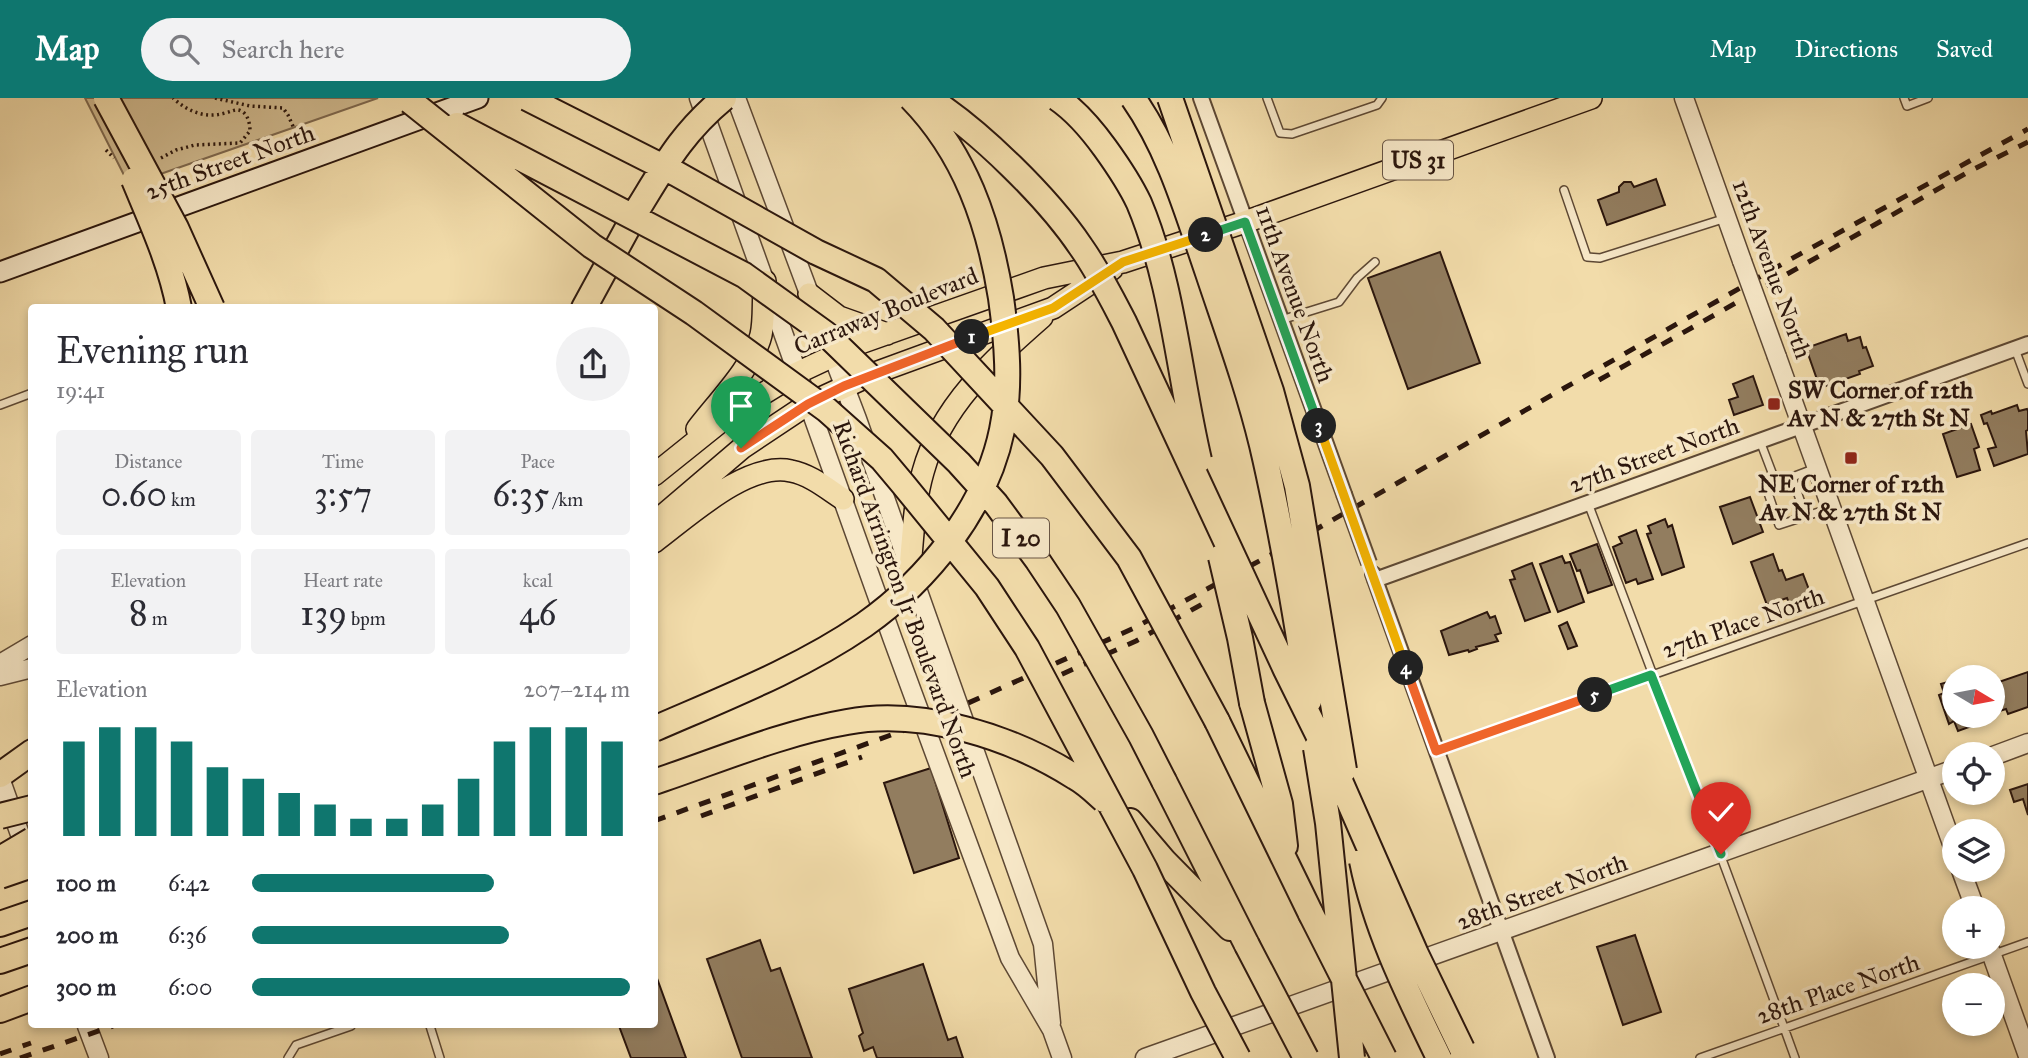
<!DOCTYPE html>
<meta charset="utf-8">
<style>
body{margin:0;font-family:"IM FELL Great Primer",serif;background:#f2f2f3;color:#2b2b33;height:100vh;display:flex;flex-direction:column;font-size:26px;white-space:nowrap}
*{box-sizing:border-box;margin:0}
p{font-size:23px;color:#7c7c81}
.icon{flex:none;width:38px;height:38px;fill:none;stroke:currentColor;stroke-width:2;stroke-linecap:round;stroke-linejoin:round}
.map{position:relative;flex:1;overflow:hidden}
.panel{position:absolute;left:28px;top:206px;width:630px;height:724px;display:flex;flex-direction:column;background:#fff;border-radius:7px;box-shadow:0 4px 10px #0003}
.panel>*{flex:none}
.needle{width:46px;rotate:100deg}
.fabs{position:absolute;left:1942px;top:567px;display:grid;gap:14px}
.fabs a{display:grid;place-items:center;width:63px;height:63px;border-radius:50%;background:#fff;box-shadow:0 4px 10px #0003;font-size:35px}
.pin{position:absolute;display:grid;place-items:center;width:60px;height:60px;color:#fff;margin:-72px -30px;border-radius:50% 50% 50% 0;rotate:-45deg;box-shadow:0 0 7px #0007}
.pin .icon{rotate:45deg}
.km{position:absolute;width:35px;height:35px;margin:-18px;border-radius:50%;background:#222;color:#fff;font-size:19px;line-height:35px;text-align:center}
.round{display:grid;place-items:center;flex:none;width:74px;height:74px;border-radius:37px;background:#f2f2f3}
.overview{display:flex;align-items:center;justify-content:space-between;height:119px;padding:0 28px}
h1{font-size:38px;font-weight:600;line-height:52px}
.stats{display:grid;grid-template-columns:repeat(3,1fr);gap:10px;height:119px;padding:7px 28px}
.stats div{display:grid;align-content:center;border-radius:7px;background:#f2f2f3;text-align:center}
.stats b{font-size:35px;font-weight:600}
.stats small{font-size:19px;font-weight:400}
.stats p{font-size:19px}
.chart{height:196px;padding:14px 28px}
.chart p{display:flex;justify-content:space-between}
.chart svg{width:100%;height:126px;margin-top:7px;stroke:#0f766e;stroke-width:6}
ul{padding:0 28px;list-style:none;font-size:23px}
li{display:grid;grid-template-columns:112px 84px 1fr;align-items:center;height:52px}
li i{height:18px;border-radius:9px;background:#0f766e}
header{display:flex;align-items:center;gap:42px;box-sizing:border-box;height:98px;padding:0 35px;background:#0f766e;color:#fff}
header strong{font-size:33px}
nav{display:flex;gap:38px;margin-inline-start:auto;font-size:24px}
.search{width:490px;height:63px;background:#f2f2f3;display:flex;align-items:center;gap:18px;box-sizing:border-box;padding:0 24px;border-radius:38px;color:#7c7c81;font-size:26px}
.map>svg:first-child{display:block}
</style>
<header>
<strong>Map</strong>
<div class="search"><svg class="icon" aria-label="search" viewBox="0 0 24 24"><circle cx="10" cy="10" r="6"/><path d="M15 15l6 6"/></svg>Search here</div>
<nav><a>Map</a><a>Directions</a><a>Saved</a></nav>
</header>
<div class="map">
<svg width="2028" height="960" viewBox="0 0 2028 960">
<rect width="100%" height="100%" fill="#f2dcaa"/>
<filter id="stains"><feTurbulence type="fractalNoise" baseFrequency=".00286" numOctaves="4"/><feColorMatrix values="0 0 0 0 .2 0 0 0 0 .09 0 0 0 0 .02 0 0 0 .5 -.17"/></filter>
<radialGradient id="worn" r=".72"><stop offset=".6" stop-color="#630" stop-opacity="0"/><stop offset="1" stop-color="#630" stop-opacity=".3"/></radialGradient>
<path fill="#d0ba8f" stroke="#7e684e" stroke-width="2" d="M85 0H378L129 87Z"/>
<path fill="#927d5f" stroke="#2b160d" stroke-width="2" d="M1656 81 1665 107 1607 127 1598 102 1619 94V89L1624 84H1631L1634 89Z
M1440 154 1480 265 1408 291 1368 180Z
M1846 236 1848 243 1860 239 1863 250 1866 249 1873 268 1859 273 1860 276 1820 290 1806 250Z
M1753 278 1763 307 1734 317 1729 302 1738 299 1733 286Z
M2017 307 2019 313 2027 311 2028 313V332L2026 333 2028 356 1994 368 1988 351 1996 349 1987 325 1984 326 1981 317 1991 313 1992 316Z
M1971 326 1979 349 1974 351 1980 372 1957 379 1943 336Z
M1750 399 1763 434 1733 446 1720 409Z
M1665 421 1668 429 1672 427 1684 469 1662 477 1647 436 1651 435 1648 428Z
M1636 432 1653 481 1638 486 1636 481 1626 485 1613 449 1622 445 1619 439Z
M1597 446 1612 487 1588 495 1580 472 1577 473 1570 456Z
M1773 456 1779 473 1782 472 1786 482 1803 476 1811 497 1789 505 1787 500 1767 507 1751 464Z
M1562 458 1565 465 1570 464 1584 504 1558 514 1540 466Z
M1532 465 1550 514 1525 523 1510 482 1515 481 1512 473Z
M1487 514 1490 520 1495 518 1501 535 1495 537 1498 543 1476 549 1477 551 1469 554 1468 552 1449 557 1441 533Z
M1567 524 1577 548 1568 551 1559 528Z
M2028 574V609L2008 616 2006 611 1996 614 1993 606V586Z
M1955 582V618H1981L1983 624 1958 633 1954 623 1949 626 1939 597 1944 595 1941 586Z
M931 670 959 760 914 775 884 685Z
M2028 686V717L2023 701 2014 704 2010 692Z
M1635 837 1661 914 1623 927 1597 849Z
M760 842 771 873 780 870 812 960H742L707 861Z
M923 866 948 942 956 939 963 960H877L873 949 864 953 859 938 863 935 849 891Z
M654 872 686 960H631L619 928H654Z"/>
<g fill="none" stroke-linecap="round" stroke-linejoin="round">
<defs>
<path id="service" d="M1267 0 1280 35 1292 36 1377 7 1382 0
M1904 0 1907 8 1928 0
M1564 92 1587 159 1600 160 1726 120
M1281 222 1339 204 1357 180 1375 164
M2015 251 2028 286
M0 307 32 295
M1760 343 1776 385
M1816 370 1766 389 1779 427 1831 410
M1792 379 1806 419
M1588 405C1658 590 1728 774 1795 960
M1436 653 2028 445
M430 928 440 960
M288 960 296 947 351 928
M1700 960 2028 844"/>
<path id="minor" d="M1201 0 1344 396
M1373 476 1547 960
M1375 482 2028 246"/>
<path id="tertiary" d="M699 0 893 542 1010 860 1052 932 1062 960
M736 0 813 206
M1684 0 1742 163
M828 245 857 321 1043 846 1051 925
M1777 259 1955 754
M0 566 32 547
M0 578 32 570
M1993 658 2028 645
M0 680 27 756
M1961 772 1975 810
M1989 849 2028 958
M87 928 99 960
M1145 960 1955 671"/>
<path id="secondary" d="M0 174 478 0"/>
<path id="primary" d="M809 196 839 219 887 236
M697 331C716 306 754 267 761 237 765 219 762 201 765 183
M654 377 730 316 797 275 863 244 1044 180 1123 164 1245 124 1591 0
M654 425 742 350 808 306 875 275 1053 210 1112 171
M654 444C688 419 747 363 791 373 811 377 826 390 843 401
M910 470C913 438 914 405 923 374 941 308 992 263 1042 219"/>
<path id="motorway" d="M584 210 639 109
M1252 605 1280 706 1285 748
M1217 623 1311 816
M0 677 32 654
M1164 683 1247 847
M1130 723 1164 763 1230 830
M0 826 32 815
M0 863 32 852
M0 912 32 900"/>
</defs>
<use href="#service" stroke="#5d4834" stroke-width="10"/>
<use href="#minor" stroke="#5d4834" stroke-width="18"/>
<use href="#tertiary" stroke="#5d4834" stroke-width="21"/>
<use href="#secondary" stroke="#2b160d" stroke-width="23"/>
<use href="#primary" stroke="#2b160d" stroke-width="24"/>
<use href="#motorway" stroke="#2b160d" stroke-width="28"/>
<path stroke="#2b160d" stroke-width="3.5" stroke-dasharray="2 3.5" stroke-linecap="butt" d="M215 0 250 8 283 10 288 17 296 35
M106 52 114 60
M161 60 176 52 195 47 240 45 250 33C250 26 248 16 241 13 236 10 231 14 225 15 205 21 187 13 173 0"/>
<use href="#service" stroke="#f7e8c8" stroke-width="7"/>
<use href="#minor" stroke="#f7e8c8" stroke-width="14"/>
<use href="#tertiary" stroke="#f7e8c8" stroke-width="18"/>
<use href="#secondary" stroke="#f7e8c8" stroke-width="19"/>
<use href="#primary" stroke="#f2dcaa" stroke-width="21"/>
<use href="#motorway" stroke="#f2dcaa" stroke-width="24"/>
<path stroke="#2b160d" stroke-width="5" stroke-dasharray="12 12" stroke-linecap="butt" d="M1599 282 1970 73 2028 44
M1040 586 1136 543 1206 504
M701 718 862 659
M654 723 924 625 1134 530 1278 453 1791 161 2028 31
M0 956 31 945
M20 960 113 928"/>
<defs>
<path id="minor-bridge" d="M1344 396 1369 465"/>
<path id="tertiary-bridge" d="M1742 163 1777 259"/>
<path id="motorway-bridge" d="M106 0 176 130 212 210
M527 0 677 76 816 154 876 182 934 231 1052 358 1129 460 1217 623
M928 0C979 32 1048 100 1081 149 1098 173 1111 199 1124 224L1286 572 1333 667 1416 856 1462 951
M1057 0C1076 13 1092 32 1105 50 1118 68 1130 86 1139 105 1173 186 1179 277 1199 362
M1133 0C1170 53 1187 114 1208 175 1227 232 1248 289 1262 347 1282 432 1296 518 1309 603
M1170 0 1271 293 1297 388 1344 672
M410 3 592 148 694 215 827 312 882 361 903 386 987 489 1027 550 1145 771 1203 894 1238 960
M457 27 744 177 826 236 959 365 996 406 1038 463 1068 508 1141 638 1164 683
M134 82C151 123 171 166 179 210
M639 109C666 65 683 34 724 0
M1221 459 1240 540 1252 605
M654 631C725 600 800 571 864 527 928 482 986 410 1002 332 1011 289 1007 243 1001 200 989 125 965 55 911 0
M1316 650 1328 725 1352 960
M654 684C717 663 782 635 847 624 922 610 1012 639 1075 679 1086 685 1095 694 1104 702
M0 718 32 710
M0 761 32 742
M1362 763C1376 833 1408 896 1439 960
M0 778 32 767
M1311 816 1384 960
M1247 847 1306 960"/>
</defs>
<use href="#minor-bridge" stroke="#5d4834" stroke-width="18" stroke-linecap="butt"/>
<use href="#tertiary-bridge" stroke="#5d4834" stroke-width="21" stroke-linecap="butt"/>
<use href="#motorway-bridge" stroke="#2b160d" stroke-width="28" stroke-linecap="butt"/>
<use href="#minor-bridge" stroke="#f7e8c8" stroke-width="14"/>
<use href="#tertiary-bridge" stroke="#f7e8c8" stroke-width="18"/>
<use href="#motorway-bridge" stroke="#f2dcaa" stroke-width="24"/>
</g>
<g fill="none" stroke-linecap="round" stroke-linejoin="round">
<defs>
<path id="split-1" d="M741 350 808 306 844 288 972 239"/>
<path id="split-2" d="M972 239 1053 210 1123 164 1206 137"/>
<path id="split-3" d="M1206 137 1245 124 1319 328"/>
<path id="split-4" d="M1319 328 1406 570"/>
<path id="split-5" d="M1406 570 1436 653 1595 597"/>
<path id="split-6" d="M1595 597 1651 577 1721 756"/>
</defs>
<use href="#split-1" stroke="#fff" stroke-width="14"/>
<use href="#split-2" stroke="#fff" stroke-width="14"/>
<use href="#split-3" stroke="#fff" stroke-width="14"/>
<use href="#split-4" stroke="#fff" stroke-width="14"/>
<use href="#split-5" stroke="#fff" stroke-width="14"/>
<use href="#split-6" stroke="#fff" stroke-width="14"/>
<use href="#split-1" stroke="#f0652b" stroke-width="9"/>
<use href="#split-2" stroke="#f5b400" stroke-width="9"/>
<use href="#split-3" stroke="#22a559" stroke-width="9"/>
<use href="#split-4" stroke="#f5b400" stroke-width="9"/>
<use href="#split-5" stroke="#f0652b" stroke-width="9"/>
<use href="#split-6" stroke="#22a559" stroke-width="9"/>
</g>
<g fill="#8f2418" stroke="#f7e8c8" stroke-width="2.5">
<rect x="1767" y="299" width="14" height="14" rx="3.5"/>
<rect x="1844" y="353" width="14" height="14" rx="3.5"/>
</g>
<g text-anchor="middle" stroke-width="7" stroke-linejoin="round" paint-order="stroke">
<g fill="#f7e8c8" stroke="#685545" stroke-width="2">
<rect x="1383" y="42.5" width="70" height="39" rx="5"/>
<rect x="993" y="420.5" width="56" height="39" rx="5"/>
</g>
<g font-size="23" font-weight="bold" fill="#2b160d">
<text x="1418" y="70">US 31</text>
<text x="1021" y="448">I 20</text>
</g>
<g font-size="24" fill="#2b160d" stroke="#f7e8c8">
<text transform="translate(230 64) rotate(-20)" y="8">25th Street North</text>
<text transform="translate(1772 171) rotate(70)" y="8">12th Avenue North</text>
<text transform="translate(1295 196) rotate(70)" y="8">11th Avenue North</text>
<text transform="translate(886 213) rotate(-22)" y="8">Carraway Boulevard</text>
<text transform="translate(1654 357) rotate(-20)" y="8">27th Street North</text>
<text transform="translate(905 501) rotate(70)" y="8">Richard Arrington Jr Boulevard North</text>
<text transform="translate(1743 525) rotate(-19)" y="8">27th Place North</text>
<text transform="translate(1542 794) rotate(-20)" y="8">28th Street North</text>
<text transform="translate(1838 891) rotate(-19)" y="8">28th Place North</text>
</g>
<g font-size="24" font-weight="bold" fill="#2b160d" stroke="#f7e8c8" text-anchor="start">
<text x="1788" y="300">SW Corner of 12th<tspan x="1788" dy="28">Av N &amp; 27th St N</tspan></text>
<text x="1851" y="394" text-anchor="middle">NE Corner of 12th<tspan x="1851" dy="28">Av N &amp; 27th St N</tspan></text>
</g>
</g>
<rect width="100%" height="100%" filter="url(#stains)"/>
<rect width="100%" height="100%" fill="url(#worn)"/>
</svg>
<div class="fabs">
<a><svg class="needle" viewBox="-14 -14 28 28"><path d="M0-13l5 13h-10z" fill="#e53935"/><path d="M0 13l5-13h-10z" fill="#7c7c81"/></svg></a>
<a><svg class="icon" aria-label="locate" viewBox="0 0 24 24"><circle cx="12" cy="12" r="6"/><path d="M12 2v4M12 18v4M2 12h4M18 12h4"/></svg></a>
<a><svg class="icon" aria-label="layers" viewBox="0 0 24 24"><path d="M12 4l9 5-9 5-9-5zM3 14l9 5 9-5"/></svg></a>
<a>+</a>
<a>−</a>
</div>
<div class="pin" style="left:741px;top:350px;background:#1e9e55"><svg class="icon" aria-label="arrive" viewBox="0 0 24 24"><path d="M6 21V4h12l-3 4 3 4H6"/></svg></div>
<div class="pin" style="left:1721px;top:756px;background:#d93025"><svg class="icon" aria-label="check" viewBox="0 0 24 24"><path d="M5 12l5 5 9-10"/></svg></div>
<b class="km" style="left:972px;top:239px">1</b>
<b class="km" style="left:1206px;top:137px">2</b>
<b class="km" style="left:1319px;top:328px">3</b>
<b class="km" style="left:1406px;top:570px">4</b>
<b class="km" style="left:1595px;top:597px">5</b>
<section class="panel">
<div class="overview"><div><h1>Evening run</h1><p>19:41</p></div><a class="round"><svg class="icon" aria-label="share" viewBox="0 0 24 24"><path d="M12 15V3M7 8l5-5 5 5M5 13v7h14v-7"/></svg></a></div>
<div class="stats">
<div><p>Distance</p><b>0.60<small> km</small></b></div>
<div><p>Time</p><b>3:57</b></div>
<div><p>Pace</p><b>6:35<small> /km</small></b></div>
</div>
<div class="stats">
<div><p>Elevation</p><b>8<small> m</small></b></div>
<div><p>Heart rate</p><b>139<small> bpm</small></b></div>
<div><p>kcal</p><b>46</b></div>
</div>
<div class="chart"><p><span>Elevation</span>207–214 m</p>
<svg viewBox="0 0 160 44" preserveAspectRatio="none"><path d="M5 44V11M15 44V6M25 44V6M35 44V11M45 44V20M55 44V24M65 44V29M75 44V33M85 44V38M95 44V38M105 44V33M115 44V24M125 44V11M135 44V6M145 44V6M155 44V11"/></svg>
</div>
<ul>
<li><b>100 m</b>6:42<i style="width:64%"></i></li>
<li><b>200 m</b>6:36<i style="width:68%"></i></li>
<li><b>300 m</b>6:00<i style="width:100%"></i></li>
</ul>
</section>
</div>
